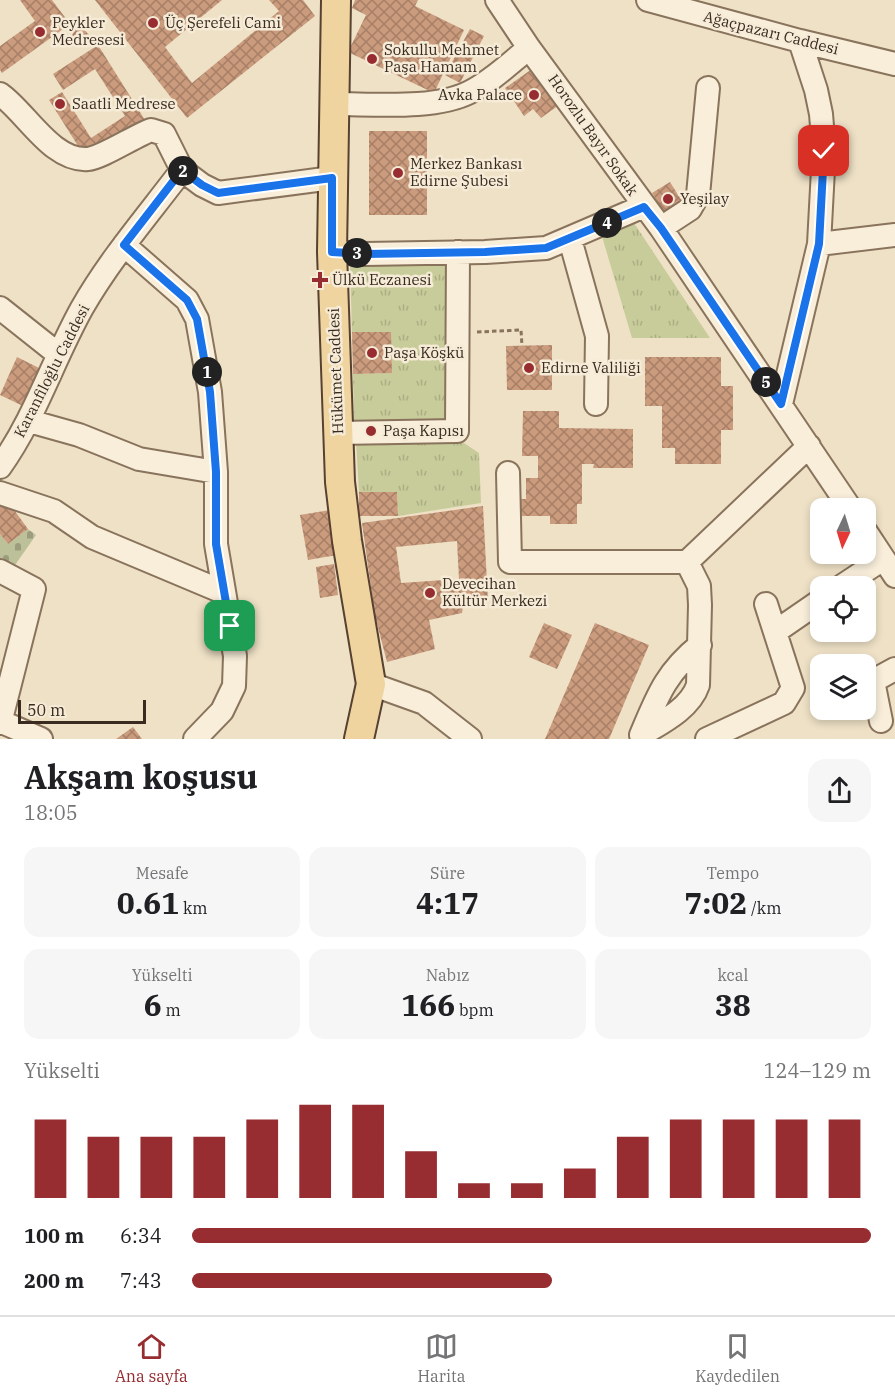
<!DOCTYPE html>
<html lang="tr">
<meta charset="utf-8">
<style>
body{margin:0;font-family:"IBM Plex Serif",serif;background:#f6f6f6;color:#202124;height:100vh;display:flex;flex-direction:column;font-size:22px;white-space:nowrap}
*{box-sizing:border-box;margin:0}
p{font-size:20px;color:#757577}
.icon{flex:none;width:33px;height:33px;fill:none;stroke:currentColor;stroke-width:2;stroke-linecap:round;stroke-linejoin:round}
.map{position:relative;height:739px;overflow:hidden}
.drawer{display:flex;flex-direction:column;background:#fff;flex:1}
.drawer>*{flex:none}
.needle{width:39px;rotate:184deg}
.tools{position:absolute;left:810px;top:498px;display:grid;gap:12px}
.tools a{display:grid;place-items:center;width:66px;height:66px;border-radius:12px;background:#fff;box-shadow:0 3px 9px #0003;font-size:30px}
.scale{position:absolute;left:18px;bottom:15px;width:128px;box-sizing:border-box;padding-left:6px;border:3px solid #392b20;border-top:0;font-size:16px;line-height:21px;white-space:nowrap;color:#392b20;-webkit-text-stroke:4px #f5ebd6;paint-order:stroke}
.pin{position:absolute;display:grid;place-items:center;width:51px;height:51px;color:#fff;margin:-26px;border-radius:12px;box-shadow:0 3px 9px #0006}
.km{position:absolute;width:30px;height:30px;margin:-15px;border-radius:50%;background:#222;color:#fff;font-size:16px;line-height:30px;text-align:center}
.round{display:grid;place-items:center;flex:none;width:63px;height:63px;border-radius:18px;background:#f6f6f6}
.summary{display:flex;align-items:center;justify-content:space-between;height:102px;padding:0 24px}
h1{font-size:33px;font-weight:700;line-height:45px}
.stats{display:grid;grid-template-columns:repeat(3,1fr);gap:9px;height:102px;padding:6px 24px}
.stats div{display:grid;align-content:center;border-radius:15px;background:#f6f6f6;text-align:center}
.stats b{font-size:30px;font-weight:700}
.stats small{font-size:16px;font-weight:400}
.stats p{font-size:16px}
.chart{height:168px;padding:12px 24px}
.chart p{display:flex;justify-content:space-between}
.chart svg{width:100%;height:108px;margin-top:6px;stroke:#972d31;stroke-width:6}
ul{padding:0 24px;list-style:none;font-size:20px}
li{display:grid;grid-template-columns:96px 72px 1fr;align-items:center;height:45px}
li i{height:15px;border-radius:8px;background:#972d31}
.tab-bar{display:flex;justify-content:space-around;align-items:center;height:84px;border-top:2px solid #e0e0e0;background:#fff;font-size:16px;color:#757577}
.tab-bar a{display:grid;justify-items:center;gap:3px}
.tab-bar .on{color:#972d31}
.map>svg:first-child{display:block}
</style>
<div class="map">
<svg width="895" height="739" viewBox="0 0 895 739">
<defs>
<pattern id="grass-tufts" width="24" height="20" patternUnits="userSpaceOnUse" patternTransform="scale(1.5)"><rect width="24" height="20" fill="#c7cc9a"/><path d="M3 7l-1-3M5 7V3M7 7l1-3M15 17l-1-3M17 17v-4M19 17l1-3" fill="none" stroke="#acaf84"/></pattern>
<pattern id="cemetery-stones" width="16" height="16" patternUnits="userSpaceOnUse" patternTransform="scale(1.5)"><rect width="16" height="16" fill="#bdc199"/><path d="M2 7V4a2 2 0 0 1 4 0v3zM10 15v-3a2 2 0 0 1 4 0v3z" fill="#9b9d7c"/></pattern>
<pattern id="building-cross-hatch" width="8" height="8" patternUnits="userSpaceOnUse" patternTransform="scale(1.5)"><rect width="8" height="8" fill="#cb9b7d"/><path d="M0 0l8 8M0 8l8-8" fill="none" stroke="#a67f66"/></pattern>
</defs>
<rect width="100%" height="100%" fill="#eee1c6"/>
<path fill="url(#grass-tufts)" d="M634 223 710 338H632L601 233Z
M449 262 451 421 354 422 353 374 392 373 390 332H352L350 263Z
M356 441H461L479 453 481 503 398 516 397 492H359Z"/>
<path fill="url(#cemetery-stones)" d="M28 529 36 535 13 568 0 559V534L8 544Z"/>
<path fill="url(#building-cross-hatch)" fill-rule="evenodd" d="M20 0H52L70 24 2 73 0 70V46L35 21Z
M95 0H222L165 47 192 83 279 11 269 0H303L315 16 187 118Z
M355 0H418L415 6 464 30 434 93 348 52 366 15 352 8Z
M82 27 89 35 87 42 78 44 72 36 74 29Z
M470 29 484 36 460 83 445 75Z
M98 45 145 120 85 157 49 100 62 92 91 138 125 116 95 69 63 90 53 74Z
M539 64 563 102 541 118 533 109 524 116 505 88Z
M369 131H427V215H369Z
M670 182 685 206 667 217 652 193Z
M352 332H391L392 373 353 374Z
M552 345V390H507L506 346Z
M17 357 41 369 23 406 0 395Z
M645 357H721V386H733V430H721V464H675V448H662V406H645Z
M523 411H559V428L633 429V468H593L594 464H582V504H577V524H550V516H520V499H526V478H538V456H522Z
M359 492H397L398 516H359Z
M6 499 28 529 8 544 0 534V504Z
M483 506 488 602 463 607 462 613 429 620 435 649 387 662 375 616 362 523ZM457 541 459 579 401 583 396 547Z
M330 510 337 555 308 560 300 515Z
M334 564 338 595 320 598 316 567Z
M544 623 572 635 557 669 529 657Z
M595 623 649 645 609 739H545Z
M133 727 142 739H116Z"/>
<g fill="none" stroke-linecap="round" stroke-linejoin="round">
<defs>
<path id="minor" d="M497 0 529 48 661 228 850 508
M648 0 800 41 895 64
M0 94C26 112 52 162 88 159 101 158 135 136 151 130L164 134 182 170
M334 104C374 104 435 110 470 92 492 81 510 63 529 48
M661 228 690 209 698 195 708 88
M570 239 597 336 596 404
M819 244 895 235
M124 245 187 300 197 319 210 392 216 472V544L235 656 234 686 222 711 195 739
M332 252 365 254 485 252 546 248 644 206
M0 308 58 354
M781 404 819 244 824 151 821 114 816 90 800 41
M29 421 79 435 139 459 216 472
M338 433 457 431 458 252
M0 467C35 418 53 360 82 308 110 259 148 215 182 170L202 185 218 193 332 178
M508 473 510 562H687L809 446
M0 493 54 511 92 537 223 592
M866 532 895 576
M0 571 34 589 0 723
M842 586 883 559
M775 632 820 601
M371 684 424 703 470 739
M881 721 873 681 895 669
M2 722 41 739
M641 735C661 723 690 709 698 685L700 605 699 586 687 562
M641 735C657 697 666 672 700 645
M707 739 784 703 793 688 766 604"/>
<path id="major" d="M336 0 332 252 340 482 347 541 371 684 359 739"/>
</defs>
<use href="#minor" stroke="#89735c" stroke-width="26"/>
<use href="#major" stroke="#574130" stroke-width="32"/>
<path stroke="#89735c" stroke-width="3" stroke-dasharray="4.5 3" stroke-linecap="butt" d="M477 332 521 330 522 346"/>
<use href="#minor" stroke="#f8eeda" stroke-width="22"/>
<use href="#major" stroke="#f0d49f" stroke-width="28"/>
</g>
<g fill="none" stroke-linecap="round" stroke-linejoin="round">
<defs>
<path id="route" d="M230 626 216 544V472L210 392 197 319 187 300 124 245 182 170 202 185 218 193 332 178V252L365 254 485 252 546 248 644 207 661 228 781 404 819 244 824 151"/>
</defs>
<use href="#route" stroke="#fff" stroke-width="12"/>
<use href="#route" stroke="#1a73e8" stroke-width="8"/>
</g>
<g fill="#972d31" stroke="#f5ebd6" stroke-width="2">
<circle cx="153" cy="23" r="6"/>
<circle cx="40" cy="32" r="6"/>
<circle cx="372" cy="59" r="6"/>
<circle cx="534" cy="95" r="6"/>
<circle cx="60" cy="104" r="6"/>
<circle cx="398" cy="173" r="6"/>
<circle cx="668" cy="199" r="6"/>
<path d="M317 271h6v6h6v6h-6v6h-6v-6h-6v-6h6z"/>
<circle cx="372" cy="353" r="6"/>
<circle cx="529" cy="368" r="6"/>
<circle cx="371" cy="431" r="6"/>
<circle cx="430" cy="593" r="6"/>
</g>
<g text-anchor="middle" stroke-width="5" stroke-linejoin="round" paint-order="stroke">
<g font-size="15" fill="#392b20" stroke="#f5ebd6" text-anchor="start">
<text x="52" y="28">Peykler<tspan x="52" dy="17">Medresesi</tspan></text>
<text x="165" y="28">Üç Şerefeli Cami</text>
<text x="384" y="55">Sokullu Mehmet<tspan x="384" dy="17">Paşa Hamam</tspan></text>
<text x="522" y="100" text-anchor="end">Avka Palace</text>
<text x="72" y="109">Saatli Medrese</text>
<text x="410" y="169">Merkez Bankası<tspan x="410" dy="17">Edirne Şubesi</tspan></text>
<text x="680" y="204">Yeşilay</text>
<text x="332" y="285">Ülkü Eczanesi</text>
<text x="384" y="358">Paşa Köşkü</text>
<text x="541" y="373">Edirne Valiliği</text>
<text x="383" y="436">Paşa Kapısı</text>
<text x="442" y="589">Devecihan<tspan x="442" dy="17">Kültür Merkezi</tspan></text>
</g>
<g font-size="15" fill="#392b20" stroke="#f5ebd6">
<text transform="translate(771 33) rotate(14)" y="5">Ağaçpazarı Caddesi</text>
<text transform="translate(593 135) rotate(55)" y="5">Horozlu Bayır Sokak</text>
<text transform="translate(52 371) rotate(-63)" y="5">Karanfiloğlu Caddesi</text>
<text transform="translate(336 371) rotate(-92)" y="5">Hükümet Caddesi</text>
</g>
</g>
</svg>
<div class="tools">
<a><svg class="needle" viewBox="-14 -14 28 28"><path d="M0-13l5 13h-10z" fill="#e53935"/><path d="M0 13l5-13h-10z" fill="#757577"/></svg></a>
<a><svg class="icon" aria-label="locate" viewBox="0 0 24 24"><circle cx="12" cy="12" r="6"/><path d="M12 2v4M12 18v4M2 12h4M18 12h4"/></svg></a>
<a><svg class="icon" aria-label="layers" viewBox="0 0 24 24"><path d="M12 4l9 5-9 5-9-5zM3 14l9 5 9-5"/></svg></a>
</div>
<div class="scale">50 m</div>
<div class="pin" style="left:230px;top:626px;background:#1e9e55"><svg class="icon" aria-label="arrive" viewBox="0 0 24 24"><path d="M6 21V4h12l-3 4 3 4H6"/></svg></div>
<div class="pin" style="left:824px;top:151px;background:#d93025"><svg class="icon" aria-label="check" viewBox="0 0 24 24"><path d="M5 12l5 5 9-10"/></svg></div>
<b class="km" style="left:207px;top:372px">1</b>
<b class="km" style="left:183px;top:171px">2</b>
<b class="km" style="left:357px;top:253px">3</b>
<b class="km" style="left:607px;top:223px">4</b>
<b class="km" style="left:766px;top:382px">5</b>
</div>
<section class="drawer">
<div class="summary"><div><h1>Akşam koşusu</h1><p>18:05</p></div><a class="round"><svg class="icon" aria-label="share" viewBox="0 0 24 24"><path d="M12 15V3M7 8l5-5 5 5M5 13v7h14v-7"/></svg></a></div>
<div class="stats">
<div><p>Mesafe</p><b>0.61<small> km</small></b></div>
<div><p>Süre</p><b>4:17</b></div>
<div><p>Tempo</p><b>7:02<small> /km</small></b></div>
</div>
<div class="stats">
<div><p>Yükselti</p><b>6<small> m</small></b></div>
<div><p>Nabız</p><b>166<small> bpm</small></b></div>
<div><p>kcal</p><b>38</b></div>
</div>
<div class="chart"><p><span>Yükselti</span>124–129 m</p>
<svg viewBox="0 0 160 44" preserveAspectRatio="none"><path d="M5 44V12M15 44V19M25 44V19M35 44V19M45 44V12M55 44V6M65 44V6M75 44V25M85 44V38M95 44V38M105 44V32M115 44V19M125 44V12M135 44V12M145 44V12M155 44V12"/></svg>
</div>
<ul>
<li><b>100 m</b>6:34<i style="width:100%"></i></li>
<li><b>200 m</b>7:43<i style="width:53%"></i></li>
</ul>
</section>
<nav class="tab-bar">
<a class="on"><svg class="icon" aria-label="home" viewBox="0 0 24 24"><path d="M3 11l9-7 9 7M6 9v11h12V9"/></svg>Ana sayfa</a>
<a><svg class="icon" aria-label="map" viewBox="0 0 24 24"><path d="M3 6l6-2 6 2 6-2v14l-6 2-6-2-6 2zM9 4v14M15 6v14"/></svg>Harita</a>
<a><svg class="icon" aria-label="saved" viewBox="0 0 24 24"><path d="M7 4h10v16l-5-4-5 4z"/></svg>Kaydedilen</a>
</nav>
